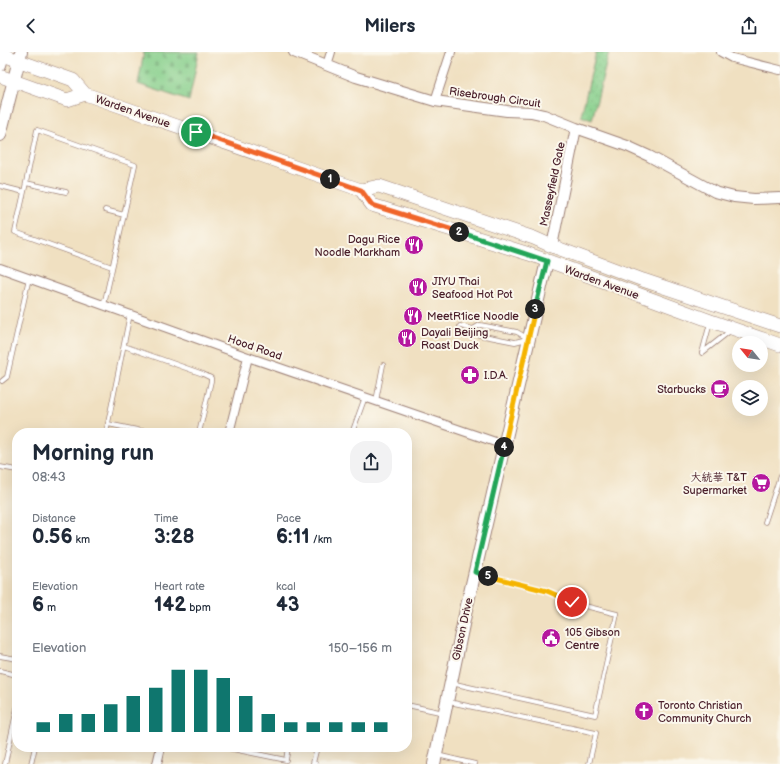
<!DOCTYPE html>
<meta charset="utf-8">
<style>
body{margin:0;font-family:"Balsamiq Sans","LXGW WenKai TC",sans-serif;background:#f2f2f3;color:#1f2937;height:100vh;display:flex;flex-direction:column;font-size:15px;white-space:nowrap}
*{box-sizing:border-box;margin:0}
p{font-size:13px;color:#747a83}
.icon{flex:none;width:22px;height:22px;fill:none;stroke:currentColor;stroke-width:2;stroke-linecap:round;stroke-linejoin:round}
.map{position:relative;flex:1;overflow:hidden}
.drawer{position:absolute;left:12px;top:376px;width:400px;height:324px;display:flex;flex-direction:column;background:#fff;border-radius:16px;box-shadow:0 4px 16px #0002}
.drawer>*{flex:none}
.needle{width:26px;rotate:300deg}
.fabs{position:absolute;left:732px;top:284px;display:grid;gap:8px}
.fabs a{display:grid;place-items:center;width:36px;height:36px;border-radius:50%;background:#fff;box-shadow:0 4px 16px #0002;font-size:20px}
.pin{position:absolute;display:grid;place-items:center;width:34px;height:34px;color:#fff;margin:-17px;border:2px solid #fff;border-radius:50%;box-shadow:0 1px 4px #0007}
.km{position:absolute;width:20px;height:20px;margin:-10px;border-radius:50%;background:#222;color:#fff;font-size:11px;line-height:20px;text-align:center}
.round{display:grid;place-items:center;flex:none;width:42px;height:42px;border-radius:16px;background:#f2f2f3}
.headline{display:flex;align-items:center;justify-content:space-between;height:68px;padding:0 20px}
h1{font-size:22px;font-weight:600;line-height:30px}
.metrics{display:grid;grid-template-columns:repeat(3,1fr);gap:6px;height:68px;padding:4px 20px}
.metrics div{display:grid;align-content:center}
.metrics b{font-size:20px;font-weight:600}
.metrics small{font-size:11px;font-weight:400}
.metrics p{font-size:11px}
.chart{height:112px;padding:8px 20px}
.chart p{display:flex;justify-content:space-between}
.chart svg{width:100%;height:72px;margin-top:4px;stroke:#0f766e;stroke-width:6}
header{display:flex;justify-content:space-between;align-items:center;height:52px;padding:0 20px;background:#fff;font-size:18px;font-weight:600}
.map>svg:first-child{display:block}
</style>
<header><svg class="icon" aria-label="back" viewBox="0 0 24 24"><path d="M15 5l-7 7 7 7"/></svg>Milers<svg class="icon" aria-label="share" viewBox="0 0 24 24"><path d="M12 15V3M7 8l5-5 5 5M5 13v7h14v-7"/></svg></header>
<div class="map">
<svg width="780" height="712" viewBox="0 0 780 712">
<defs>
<pattern id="grass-dots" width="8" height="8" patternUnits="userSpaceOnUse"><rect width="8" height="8" fill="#86cf8b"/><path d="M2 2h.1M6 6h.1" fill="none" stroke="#75b178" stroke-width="1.8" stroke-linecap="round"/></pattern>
<pattern id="cemetery-stones" width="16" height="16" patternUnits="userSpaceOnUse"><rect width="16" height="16" fill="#86cf8b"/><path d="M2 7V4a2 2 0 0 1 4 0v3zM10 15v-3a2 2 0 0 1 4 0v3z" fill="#75b178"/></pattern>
</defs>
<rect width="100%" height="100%" fill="#fbf7ec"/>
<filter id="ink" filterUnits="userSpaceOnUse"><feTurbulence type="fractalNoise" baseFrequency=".025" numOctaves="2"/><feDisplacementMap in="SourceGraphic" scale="8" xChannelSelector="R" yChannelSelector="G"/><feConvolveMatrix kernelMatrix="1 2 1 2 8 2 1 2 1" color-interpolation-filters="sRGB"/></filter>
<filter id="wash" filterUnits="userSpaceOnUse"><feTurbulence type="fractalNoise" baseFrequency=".012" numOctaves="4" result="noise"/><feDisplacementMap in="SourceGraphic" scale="16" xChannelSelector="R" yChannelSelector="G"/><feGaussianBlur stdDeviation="0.9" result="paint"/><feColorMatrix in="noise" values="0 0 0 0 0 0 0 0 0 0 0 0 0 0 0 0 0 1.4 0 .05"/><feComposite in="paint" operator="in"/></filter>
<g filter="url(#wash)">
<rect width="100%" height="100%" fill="#f0e0c1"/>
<path fill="url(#grass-dots)" stroke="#68775b" d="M596 0H609L592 68 581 64Z"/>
<path fill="url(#cemetery-stones)" stroke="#68775b" d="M144 0H199L189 49 138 32Z"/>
</g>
<g filter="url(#ink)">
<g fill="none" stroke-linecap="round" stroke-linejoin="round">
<defs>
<path id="service" d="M26 131 66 140
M0 134 24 140 37 78 135 113 104 253
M24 140 15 180 112 215
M105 158 124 163
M460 274 473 277 479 283 515 290 527 287
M473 277 480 273 517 280 527 286
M124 294 203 322 211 326V329L199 381
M702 301 730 279
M702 301 710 271
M2 329 7 325 29 226
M376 349 383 313
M108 372 152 381
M106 381 130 262
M352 381 365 345
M0 415 17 418
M765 470 780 424
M0 604 17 607
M0 619 17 623
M451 631 595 663 617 562 573 551 547 539 477 521
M449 650 596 681 589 712
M407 653 444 661
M223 695 286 708 288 695
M437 703 475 712
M5 712 17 656
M31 712 35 695
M316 712 313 711 317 695"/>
<path id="minor" d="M721 0 732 6 780 18
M327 13 331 0
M435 49 451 0
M0 216 248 305 504 393
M229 381 248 305
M157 712 161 695"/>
<path id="tertiary" d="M294 0 356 25 435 49 507 59 531 60 544 63 576 76 627 94 649 104 715 140 734 145 754 147 780 146
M552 194 576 76"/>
<path id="secondary" d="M0 13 4 0
M0 83 21 0
M434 712 466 558 547 209"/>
<path id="primary" d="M0 2 73 28 85 42 361 138 379 134 534 186 552 194 643 228 780 274
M0 24 67 48 85 42
M361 138 372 153 529 202 711 269 780 293"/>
</defs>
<use href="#service" stroke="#9d8076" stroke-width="5.5"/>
<use href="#minor" stroke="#9d8076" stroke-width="10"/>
<use href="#tertiary" stroke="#9d8076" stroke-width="12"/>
<use href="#secondary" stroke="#9d8076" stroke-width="14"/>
<use href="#primary" stroke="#9d8076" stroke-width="14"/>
<use href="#service" stroke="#fff" stroke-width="4"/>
<use href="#minor" stroke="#fff" stroke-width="8"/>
<use href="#tertiary" stroke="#fff" stroke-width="10"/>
<use href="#secondary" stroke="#fff" stroke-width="12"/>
<use href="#primary" stroke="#fff" stroke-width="13"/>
</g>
</g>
<g fill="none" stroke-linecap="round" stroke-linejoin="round" filter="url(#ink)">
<defs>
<path id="split-1" d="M196 80 330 127"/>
<path id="split-2" d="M330 127 361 138 372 153 459 180"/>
<path id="split-3" d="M459 180 547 209 535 257"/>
<path id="split-4" d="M504 395 535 257"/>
<path id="split-5" d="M488 524 475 520 504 395"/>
<path id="split-6" d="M488 524 547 539 572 550"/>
</defs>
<use href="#split-1" stroke="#fff" stroke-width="8"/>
<use href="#split-2" stroke="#fff" stroke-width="8"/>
<use href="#split-3" stroke="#fff" stroke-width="8"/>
<use href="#split-4" stroke="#fff" stroke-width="8"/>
<use href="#split-5" stroke="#fff" stroke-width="8"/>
<use href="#split-6" stroke="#fff" stroke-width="8"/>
<use href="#split-1" stroke="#f0652b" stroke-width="5"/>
<use href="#split-2" stroke="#f0652b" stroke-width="5"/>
<use href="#split-3" stroke="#22a559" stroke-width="5"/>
<use href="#split-4" stroke="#f5b400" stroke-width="5"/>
<use href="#split-5" stroke="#22a559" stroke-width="5"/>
<use href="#split-6" stroke="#f5b400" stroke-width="5"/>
</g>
<defs>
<symbol id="restaurant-disc" viewBox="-11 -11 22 22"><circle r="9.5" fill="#b5179e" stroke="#fbf7ec"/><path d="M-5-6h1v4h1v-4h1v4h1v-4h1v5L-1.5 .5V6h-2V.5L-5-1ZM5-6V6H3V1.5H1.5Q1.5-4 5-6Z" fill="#fff"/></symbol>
<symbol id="pharmacy-disc" viewBox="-11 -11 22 22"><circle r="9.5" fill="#b5179e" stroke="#fbf7ec"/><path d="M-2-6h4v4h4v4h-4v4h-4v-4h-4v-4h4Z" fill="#fff"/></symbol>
<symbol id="cafe-disc" viewBox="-11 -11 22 22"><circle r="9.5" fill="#b5179e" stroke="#fbf7ec"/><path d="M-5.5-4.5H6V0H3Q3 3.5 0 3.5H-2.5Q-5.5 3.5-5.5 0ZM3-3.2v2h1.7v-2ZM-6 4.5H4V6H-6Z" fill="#fff"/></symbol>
<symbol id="supermarket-disc" viewBox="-11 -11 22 22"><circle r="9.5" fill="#b5179e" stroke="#fbf7ec"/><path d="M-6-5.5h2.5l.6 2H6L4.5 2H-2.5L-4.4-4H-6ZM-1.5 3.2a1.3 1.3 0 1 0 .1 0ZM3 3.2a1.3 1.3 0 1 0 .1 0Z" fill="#fff"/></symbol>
<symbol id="civic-disc" viewBox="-11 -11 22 22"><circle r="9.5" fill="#b5179e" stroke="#fbf7ec"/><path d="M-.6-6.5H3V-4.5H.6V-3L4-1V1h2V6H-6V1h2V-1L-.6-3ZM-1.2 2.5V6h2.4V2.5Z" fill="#fff"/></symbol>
<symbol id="church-disc" viewBox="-11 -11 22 22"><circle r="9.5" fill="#b5179e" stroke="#fbf7ec"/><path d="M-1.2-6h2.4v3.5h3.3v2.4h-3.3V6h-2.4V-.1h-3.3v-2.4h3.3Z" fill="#fff"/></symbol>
</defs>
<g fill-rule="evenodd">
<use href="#restaurant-disc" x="403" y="182" width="22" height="22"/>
<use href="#restaurant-disc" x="407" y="224" width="22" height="22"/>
<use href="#restaurant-disc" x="402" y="253" width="22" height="22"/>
<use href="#restaurant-disc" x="396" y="275" width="22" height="22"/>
<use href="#pharmacy-disc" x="459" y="312" width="22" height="22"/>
<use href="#cafe-disc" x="709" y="326" width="22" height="22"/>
<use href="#supermarket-disc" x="750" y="420" width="22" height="22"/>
<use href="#civic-disc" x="540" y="575" width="22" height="22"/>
<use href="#church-disc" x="633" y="648" width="22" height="22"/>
</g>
<g text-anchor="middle" stroke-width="4" stroke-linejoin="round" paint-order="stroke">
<g font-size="11" fill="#4a1f2b" stroke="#fbf7ec">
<text transform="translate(495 45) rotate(8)" y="4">Risebrough Circuit</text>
<text transform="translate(133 59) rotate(19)" y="4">Warden Avenue</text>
<text transform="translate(552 132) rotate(-78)" y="4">Masseyfield Gate</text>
<text transform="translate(602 230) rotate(20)" y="4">Warden Avenue</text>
<text transform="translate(255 295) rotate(19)" y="4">Hood Road</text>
<text transform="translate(462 577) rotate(-78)" y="4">Gibson Drive</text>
</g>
<g font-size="11" fill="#4a1f2b" stroke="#fbf7ec" text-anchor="start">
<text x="400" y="191" text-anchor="end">Dagu Rice<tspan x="400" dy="13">Noodle Markham</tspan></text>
<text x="432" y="233">JIYU Thai<tspan x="432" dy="13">Seafood Hot Pot</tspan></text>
<text x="427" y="268">MeetR1ice Noodle</text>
<text x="421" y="284">Dayali Beijing<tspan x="421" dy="13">Roast Duck</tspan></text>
<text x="484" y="327">I.D.A.</text>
<text x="706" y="341" text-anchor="end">Starbucks</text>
<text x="747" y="429" text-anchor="end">大統華 T&amp;T<tspan x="747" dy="13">Supermarket</tspan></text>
<text x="565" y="584">105 Gibson<tspan x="565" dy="13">Centre</tspan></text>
<text x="658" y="657">Toronto Christian<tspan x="658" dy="13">Community Church</tspan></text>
</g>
</g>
</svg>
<div class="fabs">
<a><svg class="needle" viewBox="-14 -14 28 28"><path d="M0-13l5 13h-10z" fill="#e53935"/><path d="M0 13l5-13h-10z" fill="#747a83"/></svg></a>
<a><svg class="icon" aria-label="layers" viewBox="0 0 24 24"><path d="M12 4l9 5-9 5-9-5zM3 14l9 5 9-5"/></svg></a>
</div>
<div class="pin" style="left:196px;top:80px;background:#1e9e55"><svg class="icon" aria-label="arrive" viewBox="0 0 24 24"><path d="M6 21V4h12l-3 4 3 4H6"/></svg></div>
<div class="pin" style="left:572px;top:550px;background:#d93025"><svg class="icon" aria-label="check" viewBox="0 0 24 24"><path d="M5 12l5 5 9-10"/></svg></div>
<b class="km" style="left:330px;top:127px">1</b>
<b class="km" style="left:459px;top:180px">2</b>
<b class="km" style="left:535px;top:257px">3</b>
<b class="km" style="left:504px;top:395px">4</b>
<b class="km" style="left:488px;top:524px">5</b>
<section class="drawer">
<div class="headline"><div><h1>Morning run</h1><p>08:43</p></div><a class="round"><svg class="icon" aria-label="share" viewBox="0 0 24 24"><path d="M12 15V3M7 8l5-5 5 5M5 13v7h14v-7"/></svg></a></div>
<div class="metrics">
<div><p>Distance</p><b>0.56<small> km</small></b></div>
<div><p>Time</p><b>3:28</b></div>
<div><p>Pace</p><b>6:11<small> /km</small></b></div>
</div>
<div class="metrics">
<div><p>Elevation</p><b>6<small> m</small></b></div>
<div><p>Heart rate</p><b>142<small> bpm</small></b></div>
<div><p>kcal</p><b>43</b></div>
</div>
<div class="chart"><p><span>Elevation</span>150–156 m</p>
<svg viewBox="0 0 160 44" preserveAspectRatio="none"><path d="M5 44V38M15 44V33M25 44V33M35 44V27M45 44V22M55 44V17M65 44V6M75 44V6M85 44V11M95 44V22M105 44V33M115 44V38M125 44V38M135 44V38M145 44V38M155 44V38"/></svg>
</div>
</section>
</div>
